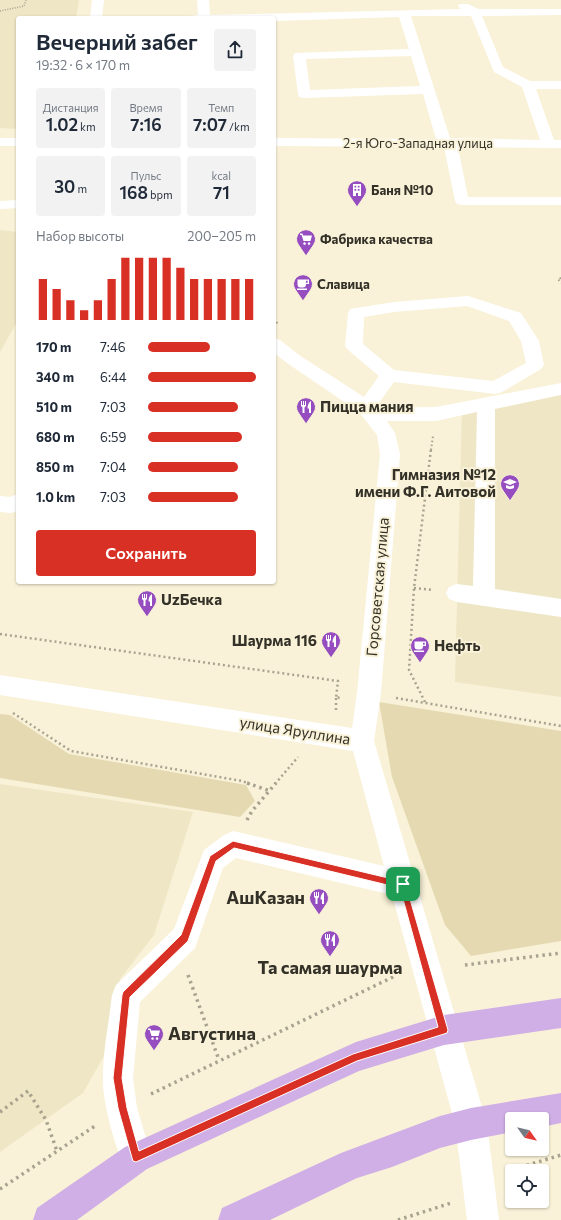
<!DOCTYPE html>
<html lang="ru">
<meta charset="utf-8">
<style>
body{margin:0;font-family:Commissioner,sans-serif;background:#f2f2f3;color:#1f2937;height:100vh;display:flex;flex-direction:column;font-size:15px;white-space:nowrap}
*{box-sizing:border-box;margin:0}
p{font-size:13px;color:#747a83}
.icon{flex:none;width:22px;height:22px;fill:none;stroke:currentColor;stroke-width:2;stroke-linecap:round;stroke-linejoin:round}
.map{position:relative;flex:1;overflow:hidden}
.sheet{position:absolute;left:16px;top:16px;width:260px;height:568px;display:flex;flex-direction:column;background:#fff;border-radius:4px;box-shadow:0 1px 3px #0004}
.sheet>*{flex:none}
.needle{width:26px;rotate:124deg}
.fabs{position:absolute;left:505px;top:1112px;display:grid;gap:8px}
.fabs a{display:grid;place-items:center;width:44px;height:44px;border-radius:4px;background:#fff;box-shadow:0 1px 3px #0004;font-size:20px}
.pin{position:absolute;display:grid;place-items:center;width:34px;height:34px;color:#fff;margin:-17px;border-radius:8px;box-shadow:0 2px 6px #0006}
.round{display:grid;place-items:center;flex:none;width:42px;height:42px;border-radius:4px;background:#f2f2f3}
.overview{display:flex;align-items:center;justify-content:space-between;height:68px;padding:0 20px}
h1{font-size:22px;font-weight:600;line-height:30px}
.metrics{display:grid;grid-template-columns:repeat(3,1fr);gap:6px;height:68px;padding:4px 20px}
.metrics div{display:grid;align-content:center;border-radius:4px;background:#f2f2f3;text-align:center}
.metrics b{font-size:17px;font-weight:600}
.metrics small{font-size:11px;font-weight:400}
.metrics p{font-size:11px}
.chart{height:112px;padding:8px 20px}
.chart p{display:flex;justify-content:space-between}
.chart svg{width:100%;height:72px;margin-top:4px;stroke:#d93025;stroke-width:6}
.cta{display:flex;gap:8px;margin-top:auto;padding:8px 20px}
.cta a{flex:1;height:46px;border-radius:4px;background:#d93025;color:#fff;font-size:16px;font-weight:600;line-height:46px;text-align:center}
ul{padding:0 20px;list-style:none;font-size:13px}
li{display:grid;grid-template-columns:64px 48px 1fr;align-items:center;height:30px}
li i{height:10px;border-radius:5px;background:#d93025}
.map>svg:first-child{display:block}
</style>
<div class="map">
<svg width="561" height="1220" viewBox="0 0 561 1220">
<rect width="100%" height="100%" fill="#f9f2d8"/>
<path fill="#efe6c5" d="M0 0H79L76 18H18V129L0 128Z
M0 230 18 232V320L0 352Z
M561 384V697L455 682 462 408Z
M0 784 193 812 154 935 120 979 105 1054 83 1093 0 1152Z"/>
<path fill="#e4d9b0" d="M379 702 561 731V941L471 956 445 925 392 777Z
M0 714 10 715 69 754 246 785 255 801 240 817 0 778Z"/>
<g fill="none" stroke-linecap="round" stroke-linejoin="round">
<path stroke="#a8a390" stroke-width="1.5" stroke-dasharray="1 1.5" stroke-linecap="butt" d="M0 11 24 6 26 0"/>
<path stroke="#a8a390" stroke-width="2" stroke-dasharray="1.5 2.5" stroke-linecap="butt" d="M561 278 558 279 561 283
M274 319 278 324
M431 450 433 436"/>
<path stroke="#a8a390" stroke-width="2.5" stroke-dasharray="2 3" stroke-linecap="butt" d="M414 588 433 590
M0 634 338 681 336 698 342 697
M336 698V710
M396 698 561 726
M425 702 409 670 414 588 431 449
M13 713 71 751 242 781 250 784
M275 784 298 757"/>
<path stroke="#a8a390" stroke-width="3.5" stroke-dasharray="2.5 4" stroke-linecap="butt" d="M247 783 270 791
M247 820 252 811 276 783
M465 965 561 953
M188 975 219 1060
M151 1094 395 976 393 962
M0 1112 28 1091 46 1120 57 1151
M508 1171 561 1155
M0 1189 95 1126
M398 1220 451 1203"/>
<path fill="#fff" fill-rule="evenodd" d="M92 0H104L102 18H90Z
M197 0H209L210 15 461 9 458 6 460 4H468L478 9H561V15L482 16 503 67 530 81H561V89H536L554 140H561V148L458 147 468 197H561V205H462L457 204 455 201 444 147 274 146V138L436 139 423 94 304 98 299 97 298 94 293 56 295 53 409 49 399 17 274 21V18H188L190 16 198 15ZM411 16H471L494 72 522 87 540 140 450 138ZM411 56 420 86 310 90 306 59Z
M0 138H18V146H0Z
M18 200V208L0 209V201Z
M468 296 521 313 539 341 544 365 541 369 502 392 496 394 394 382 376 407 377 408 436 407 561 383V395L495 409V589L561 599V617L457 602 449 599 446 593 449 587 457 584 473 586 477 412 436 421H387L395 433 400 454 381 693 374 741 487 1124 499 1220H467L455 1124 392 895 236 858 223 868 195 948 140 1002 133 1078 137 1108 152 1158 147 1169 136 1174 125 1169C115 1145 102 1103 103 1077 103 1050 109 1022 112 995L116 985 174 929 204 850 224 835 233 831 384 866 353 751 0 695V675L352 728 357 693 380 454 377 435 359 412 287 363 274 353V338L280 340 299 355 364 397 379 376 348 350 345 346 348 313 350 309 394 302ZM467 306 509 321 521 341 526 363 493 381 394 370 363 344 364 317 394 312Z
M18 494V511L11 513 0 512V496L10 497Z"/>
<path fill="#cfafe5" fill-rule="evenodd" d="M561 998V1028L444 1045 359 1071 147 1169 77 1220H33L37 1208 125 1147 356 1042 444 1015Z
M561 1093V1123L542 1127V1119H512V1132L471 1140 440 1148 392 1167 357 1178 270 1220H218L222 1208 341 1153 440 1116 471 1108Z"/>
</g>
<path fill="#d93025" stroke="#fff" fill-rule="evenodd" d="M233 841 405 882 448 1030 447 1033 444 1034 357 1061 136 1162 133 1161 132 1158 118 1108 113 1078 122 995 123 992 181 935 210 856ZM234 848 400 888 438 1027 353 1054 139 1151 127 1108 122 1078 130 997 188 941 216 861Z"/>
<defs>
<symbol id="building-pin" viewBox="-11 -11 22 30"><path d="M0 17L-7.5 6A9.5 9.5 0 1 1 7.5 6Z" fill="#954dc0" stroke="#f9f2d8"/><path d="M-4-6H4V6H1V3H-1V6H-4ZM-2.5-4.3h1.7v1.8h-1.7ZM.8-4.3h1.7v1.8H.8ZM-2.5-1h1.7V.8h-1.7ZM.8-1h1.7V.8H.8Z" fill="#fff"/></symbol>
<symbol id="supermarket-pin" viewBox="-11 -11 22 30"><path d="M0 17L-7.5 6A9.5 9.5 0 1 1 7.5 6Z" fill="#954dc0" stroke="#f9f2d8"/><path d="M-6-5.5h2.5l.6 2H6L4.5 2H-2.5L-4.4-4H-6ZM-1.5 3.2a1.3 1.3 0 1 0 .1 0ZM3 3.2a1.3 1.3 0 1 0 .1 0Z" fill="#fff"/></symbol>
<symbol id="cafe-pin" viewBox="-11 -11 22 30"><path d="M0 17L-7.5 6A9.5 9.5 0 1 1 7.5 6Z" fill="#954dc0" stroke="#f9f2d8"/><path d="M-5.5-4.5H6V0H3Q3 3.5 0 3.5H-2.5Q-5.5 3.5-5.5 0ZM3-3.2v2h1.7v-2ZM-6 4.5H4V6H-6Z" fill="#fff"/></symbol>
<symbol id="restaurant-pin" viewBox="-11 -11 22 30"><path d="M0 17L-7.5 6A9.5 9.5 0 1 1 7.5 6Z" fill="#954dc0" stroke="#f9f2d8"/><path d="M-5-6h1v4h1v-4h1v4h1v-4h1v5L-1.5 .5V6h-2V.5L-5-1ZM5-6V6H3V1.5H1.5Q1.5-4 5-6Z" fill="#fff"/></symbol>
<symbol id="school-pin" viewBox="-11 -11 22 30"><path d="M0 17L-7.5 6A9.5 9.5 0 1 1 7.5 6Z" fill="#954dc0" stroke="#f9f2d8"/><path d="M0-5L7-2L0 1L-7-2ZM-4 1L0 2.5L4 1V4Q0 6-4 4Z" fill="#fff"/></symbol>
</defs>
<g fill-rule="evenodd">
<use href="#building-pin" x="346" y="179" width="22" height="30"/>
<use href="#supermarket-pin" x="295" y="228" width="22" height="30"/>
<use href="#cafe-pin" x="292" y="273" width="22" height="30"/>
<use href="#restaurant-pin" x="295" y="396" width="22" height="30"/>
<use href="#school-pin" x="499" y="473" width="22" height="30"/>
<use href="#restaurant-pin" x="136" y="589" width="22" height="30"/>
<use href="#restaurant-pin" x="320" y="630" width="22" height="30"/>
<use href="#cafe-pin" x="409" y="635" width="22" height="30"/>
<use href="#restaurant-pin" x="308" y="887" width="22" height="30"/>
<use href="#restaurant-pin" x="319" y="929" width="22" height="30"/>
<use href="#supermarket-pin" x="143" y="1023" width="22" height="30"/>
</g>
<g text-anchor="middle" stroke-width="4" stroke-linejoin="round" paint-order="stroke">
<g font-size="13" fill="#343228" stroke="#f9f2d8">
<text x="418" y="148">2-я Юго-Западная улица</text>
</g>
<g font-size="13" font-weight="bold" fill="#343228" stroke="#f9f2d8" text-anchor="start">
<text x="371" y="195">Баня №10</text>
<text x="320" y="244">Фабрика качества</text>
<text x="317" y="289">Славица</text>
</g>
<g font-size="15" font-weight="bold" fill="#343228" stroke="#f9f2d8" text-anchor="start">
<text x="320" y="412">Пицца мания</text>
<text x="496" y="480" text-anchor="end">Гимназия №12<tspan x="496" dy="17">имени Ф.Г. Аитовой</tspan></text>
<text x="161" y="605">UzБечка</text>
<text x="317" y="646" text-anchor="end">Шаурма 116</text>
<text x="434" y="651">Нефть</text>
</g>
<g font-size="15" fill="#343228" stroke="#f9f2d8">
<text transform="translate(378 587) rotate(-85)" y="5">Горсоветская улица</text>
<text transform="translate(295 731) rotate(9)" y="5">улица Яруллина</text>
</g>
<g font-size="18" font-weight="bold" fill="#343228" stroke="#f9f2d8" text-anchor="end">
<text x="305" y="904">АшКазан</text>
<text x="330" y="974" text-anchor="middle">Та самая шаурма</text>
<text x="168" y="1040" text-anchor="start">Августина</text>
</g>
</g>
</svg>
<div class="fabs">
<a><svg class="needle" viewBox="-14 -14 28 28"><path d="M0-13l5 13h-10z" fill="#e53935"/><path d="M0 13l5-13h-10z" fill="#747a83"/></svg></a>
<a><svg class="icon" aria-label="locate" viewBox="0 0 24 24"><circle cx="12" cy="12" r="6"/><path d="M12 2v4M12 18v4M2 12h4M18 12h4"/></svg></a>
</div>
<div class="pin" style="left:403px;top:884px;background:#1e9e55"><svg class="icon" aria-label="arrive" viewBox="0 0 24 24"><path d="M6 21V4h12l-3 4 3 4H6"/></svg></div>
<section class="sheet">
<div class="overview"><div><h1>Вечерний забег</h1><p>19:32 · 6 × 170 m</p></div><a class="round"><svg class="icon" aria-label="share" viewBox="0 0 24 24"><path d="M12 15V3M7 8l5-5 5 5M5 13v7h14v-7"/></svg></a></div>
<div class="metrics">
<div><p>Дистанция</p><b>1.02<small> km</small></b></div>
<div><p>Время</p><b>7:16</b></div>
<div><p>Темп</p><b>7:07<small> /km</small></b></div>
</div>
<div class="metrics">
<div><b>30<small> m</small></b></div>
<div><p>Пульс</p><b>168<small> bpm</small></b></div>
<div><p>kcal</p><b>71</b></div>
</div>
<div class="chart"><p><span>Набор высоты</span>200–205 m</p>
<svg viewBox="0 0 160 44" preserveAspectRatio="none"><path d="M5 44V19M15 44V25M25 44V32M35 44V38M45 44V32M55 44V19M65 44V6M75 44V6M85 44V6M95 44V6M105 44V12M115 44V19M125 44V19M135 44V19M145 44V19M155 44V19"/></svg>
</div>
<ul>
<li><b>170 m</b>7:46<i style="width:57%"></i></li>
<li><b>340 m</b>6:44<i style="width:100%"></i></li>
<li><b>510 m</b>7:03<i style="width:83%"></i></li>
<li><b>680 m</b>6:59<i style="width:87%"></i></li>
<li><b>850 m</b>7:04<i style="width:83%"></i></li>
<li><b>1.0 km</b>7:03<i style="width:83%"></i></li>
</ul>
<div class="cta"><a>Сохранить</a></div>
</section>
</div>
